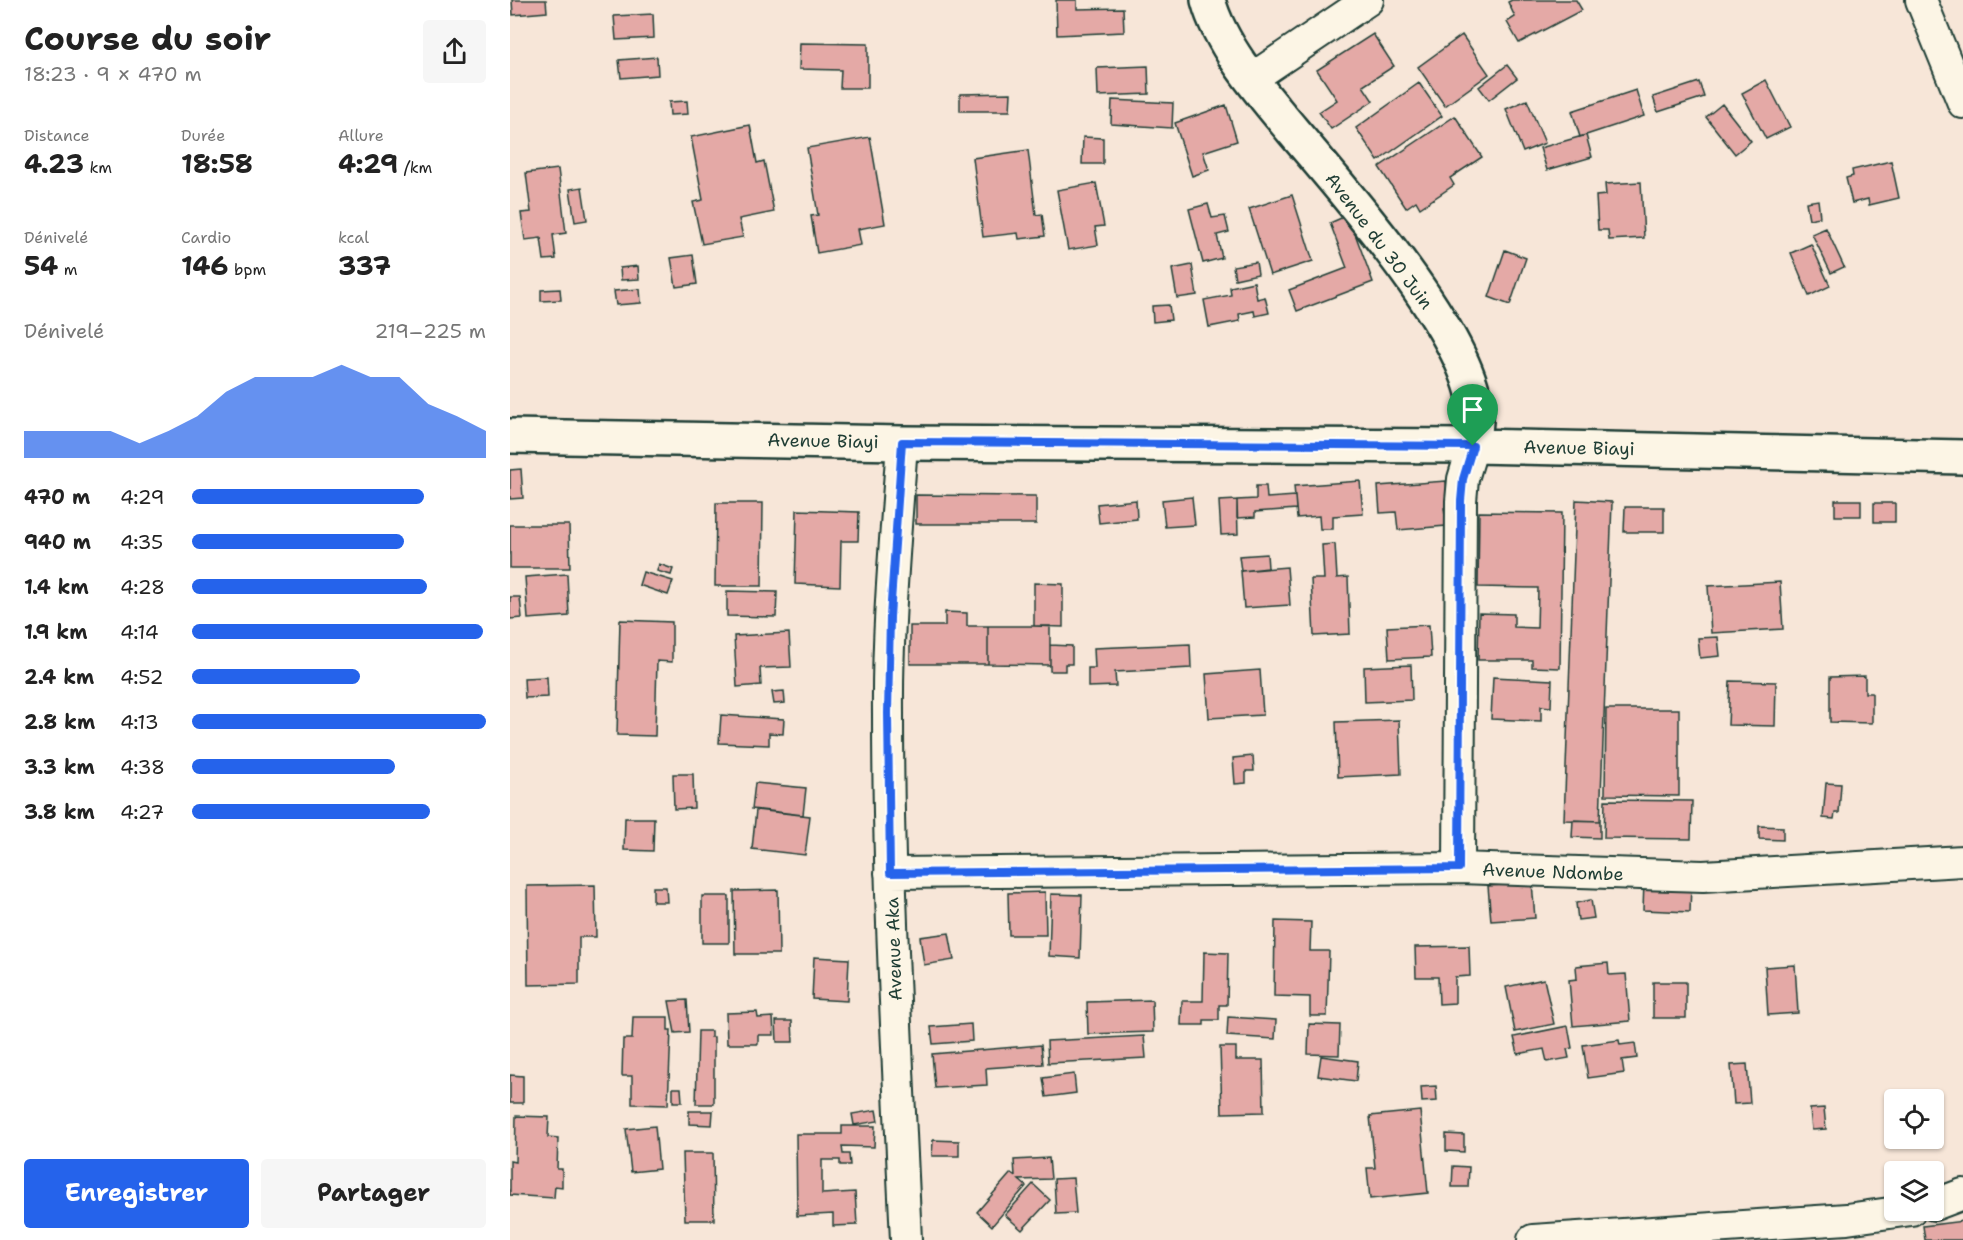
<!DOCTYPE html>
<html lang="fr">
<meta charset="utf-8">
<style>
body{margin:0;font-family:"Shantell Sans",sans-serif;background:#f6f6f6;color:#222;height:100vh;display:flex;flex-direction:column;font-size:22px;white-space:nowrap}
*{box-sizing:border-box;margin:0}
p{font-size:20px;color:#767676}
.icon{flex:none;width:33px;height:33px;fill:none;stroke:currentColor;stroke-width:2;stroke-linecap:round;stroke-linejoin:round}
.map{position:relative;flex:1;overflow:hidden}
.details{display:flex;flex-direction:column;background:#fff;width:510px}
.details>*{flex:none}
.controls{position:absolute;left:1374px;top:1089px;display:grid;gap:12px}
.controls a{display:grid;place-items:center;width:60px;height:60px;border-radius:6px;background:#fff;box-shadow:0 2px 4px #0004;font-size:30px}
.pin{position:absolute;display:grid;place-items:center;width:51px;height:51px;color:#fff;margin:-62px -26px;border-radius:50% 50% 50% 0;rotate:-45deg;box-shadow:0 0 6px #0007}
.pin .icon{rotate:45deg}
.round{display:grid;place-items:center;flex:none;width:63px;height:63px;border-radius:6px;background:#f6f6f6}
.head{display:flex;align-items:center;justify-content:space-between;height:102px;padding:0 24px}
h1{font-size:33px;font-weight:700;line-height:45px}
.metrics{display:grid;grid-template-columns:repeat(3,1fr);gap:9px;height:102px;padding:6px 24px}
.metrics div{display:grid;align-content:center}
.metrics b{font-size:26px;font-weight:700}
.metrics small{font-size:16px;font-weight:400}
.metrics p{font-size:16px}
.chart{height:168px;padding:12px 24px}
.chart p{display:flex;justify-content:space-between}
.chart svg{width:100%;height:108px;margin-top:6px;fill:#2563eb;opacity:.7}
.button{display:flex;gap:12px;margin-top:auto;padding:12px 24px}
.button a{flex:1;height:69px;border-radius:6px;background:#2563eb;color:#fff;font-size:24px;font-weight:700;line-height:69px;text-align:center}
.button a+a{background:#f6f6f6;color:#222}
ul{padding:0 24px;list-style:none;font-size:20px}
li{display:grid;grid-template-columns:96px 72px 1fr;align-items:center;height:45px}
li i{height:15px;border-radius:8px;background:#2563eb}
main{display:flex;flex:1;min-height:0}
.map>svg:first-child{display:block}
</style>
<main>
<section class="details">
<div class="head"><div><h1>Course du soir</h1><p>18:23 · 9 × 470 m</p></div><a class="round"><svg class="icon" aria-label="share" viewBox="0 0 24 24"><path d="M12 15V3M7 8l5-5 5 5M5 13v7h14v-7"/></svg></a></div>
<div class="metrics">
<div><p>Distance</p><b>4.23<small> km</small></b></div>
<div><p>Durée</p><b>18:58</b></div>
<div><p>Allure</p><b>4:29<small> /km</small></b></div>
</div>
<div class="metrics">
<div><p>Dénivelé</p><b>54<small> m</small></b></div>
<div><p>Cardio</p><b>146<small> bpm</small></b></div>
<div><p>kcal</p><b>337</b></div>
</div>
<div class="chart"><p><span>Dénivelé</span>219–225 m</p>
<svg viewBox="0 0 160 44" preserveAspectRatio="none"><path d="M0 44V33L10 33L20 33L30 33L40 38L50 33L60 27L70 17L80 11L90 11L100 11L110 6L120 11L130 11L140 22L150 27L160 33V44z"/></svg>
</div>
<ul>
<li><b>470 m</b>4:29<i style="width:79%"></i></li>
<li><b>940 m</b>4:35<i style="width:72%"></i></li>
<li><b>1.4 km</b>4:28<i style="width:80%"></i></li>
<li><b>1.9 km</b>4:14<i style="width:99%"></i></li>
<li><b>2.4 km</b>4:52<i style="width:57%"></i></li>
<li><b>2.8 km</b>4:13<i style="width:100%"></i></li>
<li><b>3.3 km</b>4:38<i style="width:69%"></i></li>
<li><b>3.8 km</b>4:27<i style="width:81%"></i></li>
</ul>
<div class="button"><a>Enregistrer</a><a>Partager</a></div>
</section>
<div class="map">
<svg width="1453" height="1240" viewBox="0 0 1453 1240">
<rect width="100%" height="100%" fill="#f7e6d8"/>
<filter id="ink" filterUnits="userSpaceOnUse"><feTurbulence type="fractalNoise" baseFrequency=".0167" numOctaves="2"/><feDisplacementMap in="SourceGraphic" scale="12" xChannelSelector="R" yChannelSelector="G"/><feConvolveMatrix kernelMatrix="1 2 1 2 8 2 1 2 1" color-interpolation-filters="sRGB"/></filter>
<g filter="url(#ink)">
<path fill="#e4a9a6" stroke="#1f3d34" stroke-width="1.5" d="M2 0H36L37 12 3 15Z
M546 0H567V9L613 8 614 32 547 35Z
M1002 0H1066L1072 10 1009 43 997 22 1005 17 998 2Z
M143 14 144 38 106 40 104 16Z
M863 34 884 66 853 86 863 101 821 129 809 112 827 100 807 70Z
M952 35 979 74 935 106 908 67Z
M290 43 358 44V88H330L331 70 289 69Z
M147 57 148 75 111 78 109 60Z
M997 65 1007 78 979 100 969 87Z
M638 66 639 94 588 96 587 68Z
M1256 80 1280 127 1256 139 1232 93Z
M1189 82 1194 97 1148 112 1143 97Z
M909 83 932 116 868 161 846 128Z
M1126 90 1134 116 1070 137 1062 111Z
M501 93 500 111H450V94Z
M602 100 663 103 662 128 601 124Z
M1017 100 1035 143 1013 152 996 109Z
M177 101 178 114 160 115 159 102Z
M1212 104 1241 141 1225 154 1196 117Z
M716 105 727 141 693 152 699 170 682 176 665 123Z
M945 116 972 157 940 178 944 185 910 208 906 201 896 208 869 167Z
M240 125 247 163 254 161 264 212 229 219 233 237 192 244 183 202 193 200 181 137Z
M1076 135 1082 157 1037 170 1030 148Z
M360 137 375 224 348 229 351 245 307 253 301 216 308 215 297 148Z
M573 137 593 138V164H572Z
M518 150 526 215 532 214 535 236 509 239 508 233 473 237 463 158Z
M1381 161 1389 198 1359 205 1358 199 1342 203 1336 178 1343 176 1342 170Z
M48 169 56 233 43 235 46 259 34 260 31 238 15 240 11 213 21 212 16 173Z
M1131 182 1134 238 1099 240 1098 230H1088L1086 196 1096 195 1095 184Z
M586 183 594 226 585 227 588 245 558 250 547 190Z
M72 187 77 220 65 222 60 189Z
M782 195 803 261 760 275 739 209Z
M1308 200 1310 217 1299 219 1296 202Z
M698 204 702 218 715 216 719 232 707 235 712 258 693 263 679 209Z
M838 215 863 282 787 311 779 290 837 268 820 223Z
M1316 228 1334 267 1321 273 1302 234Z
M1301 244 1320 286 1299 296 1281 253Z
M995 250 1016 258 1000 305 979 297Z
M183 255 187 284 166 287 161 258Z
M746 262 748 274 725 279 723 266Z
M682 265 687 295 667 298 662 269Z
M128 266 129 279 111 280 110 268Z
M744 282 747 299 755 297 759 313 745 316 744 311 729 314 730 321 699 327 694 300 721 295 720 287Z
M50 289 51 300 31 301V290Z
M130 289 131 303 106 305 104 291Z
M659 305 661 320 643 322 642 306Z
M11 469 13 498 0 499V470Z
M850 481 853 514 823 516V529H810L809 516 787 518 784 486Z
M936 481 938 508H934L936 526 888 530 886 512 870 513 868 486Z
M746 486H756L757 498 785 496 786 509 745 512V517L727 518V500L746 499Z
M406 495 526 496V524H406Z
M682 497 685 525 655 527 652 500Z
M626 500 627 519 589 523 587 504Z
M727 500 728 534 711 535 709 501Z
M1066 500 1102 502 1090 821 1054 820Z
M1325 500H1351V516H1325Z
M206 503H253L252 586H205Z
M1364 503H1385V522H1364Z
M1115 507H1154V532H1114Z
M287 510 349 512 348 541H331L330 586 285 584Z
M969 512 1052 513 1050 668 1022 667V660H968L969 613 1004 614V627L1027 628 1028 588 968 587Z
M0 525H59L60 568H0Z
M825 544 827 578 838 577 840 634 804 636 801 579H814L812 545Z
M757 554 758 568 731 571 729 556Z
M149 564 163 569 161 575 147 571Z
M777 567 780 605 734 608 731 571Z
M133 572 163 581 158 595 129 585Z
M57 574 59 616 18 619 15 577Z
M1270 582 1273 629 1201 633 1198 586Z
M524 583 553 584V627L524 626Z
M217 591 267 592 266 617 217 616Z
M0 597H10L12 618 0 619Z
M435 612 457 613V626H478V664H400V626H435Z
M110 620 162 622V662L147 661 145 736 107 735Z
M919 625 921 657 879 659 877 627Z
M478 626H540V665L478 664Z
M279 633 281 667 250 668 251 685 227 687 224 636Z
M1208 637 1210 656 1190 658 1188 638Z
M680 644 681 668 605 672 606 686 578 687V668H585L584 648Z
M540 645 562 646V664H555V671H540Z
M901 665 902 700 855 702 854 667Z
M750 670 753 715 699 718 696 674Z
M1355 676V693H1362V723L1320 722V677Z
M37 677 38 697 15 698 14 678Z
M983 677 1042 680 1041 707 1031 706V721L981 719Z
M1220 681 1266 682 1265 726 1218 725Z
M274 691 275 703 264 704 262 692Z
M1096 709H1169V796L1095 795Z
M211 715 274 719 273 734 259 733V745L209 743Z
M889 720 891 774 828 777 826 722Z
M743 756 744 771H736V783L725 784 723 758Z
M163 774H183L184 808 164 809Z
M245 783 296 788 293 815 242 809Z
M1316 783 1331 784 1329 813H1325L1324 819 1313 818Z
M1095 800 1182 801 1181 839 1094 838Z
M246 810 300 816 295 855 242 849Z
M115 818H144L143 851 114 850Z
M1063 820 1090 821V838L1062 837Z
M1249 826 1273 827V840L1249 839Z
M1134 882 1181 885 1180 912 1133 910Z
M1022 883 1025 918 981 921 978 886Z
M85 885 86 937H69V984L18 985 17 886Z
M143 887H156L157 902H143Z
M268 890 269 954H225L224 891Z
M535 892 536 935H499L498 893Z
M541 894 572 895 570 958 539 956Z
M192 896H219V943H192Z
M1081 900 1084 918 1068 920 1066 903Z
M765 921 801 922 800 951H819L817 1016H800V997L764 996Z
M439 933 444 960 414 965 410 937Z
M959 946 960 976 945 977V1003L929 1004 928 977H906L905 947Z
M694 952 718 953 717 1005H709V1020H694V1025H671L672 1001H693Z
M304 957 339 959 337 1001 302 999Z
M1098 963 1099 975 1116 974 1120 1021 1063 1026 1059 980 1067 979 1066 966Z
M1285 965 1288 1013 1258 1015 1255 967Z
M1034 979 1044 1024 1005 1032 996 987Z
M1143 982H1176V1018H1143Z
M177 1000 179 1032 165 1033 159 1001Z
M642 1000 643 1032 578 1034 577 1002Z
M247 1012 248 1018 263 1017 264 1035H248V1044H217L216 1013Z
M123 1017H158V1030H161L158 1105 122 1104V1076H112L113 1039H122Z
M718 1017 766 1020 765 1039 717 1036Z
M266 1021H282L283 1042H267Z
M461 1024 462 1041 423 1044 421 1027Z
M799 1024 830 1025 829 1055 798 1054Z
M1058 1026 1062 1048 1057 1049 1059 1058 1037 1062 1034 1049 1008 1054 1004 1037Z
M188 1031H201V1037H204V1104H186Z
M634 1036 636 1058 538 1063 537 1041Z
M1109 1040 1110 1045 1125 1043 1127 1058 1112 1060 1114 1073 1078 1078 1073 1045Z
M531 1045 533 1064 476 1068 477 1085 425 1088 422 1054Z
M710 1047H726V1060H753L754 1112 712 1113Z
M811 1056 848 1061 846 1081 808 1076Z
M1237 1064 1240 1103 1224 1104 1221 1065Z
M564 1074 566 1093 536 1097 533 1078Z
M0 1075 13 1076V1103H0Z
M926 1086 927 1101 912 1102 911 1087Z
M163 1088H171L172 1102H163Z
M1314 1108 1316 1129 1302 1130 1300 1109Z
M366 1110 368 1121 344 1125 342 1114Z
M179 1111H203L202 1125 179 1124Z
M910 1111 918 1193 860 1199 857 1168H865L860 1116Z
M6 1116 39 1117 38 1137 48 1138 47 1169H52V1187L45 1186 44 1198 0 1195V1161L5 1162Z
M145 1126 149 1169 121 1172 116 1129Z
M332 1126H365L364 1147 332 1146 333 1154H339L340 1165H330V1160H312V1194L345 1192 347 1225 323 1226V1214L287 1216 286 1134H332Z
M936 1134 954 1135V1152L936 1151Z
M423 1140 449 1141V1156H422Z
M173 1153H203L204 1220H175Z
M539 1158 541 1179 509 1180 516 1186 482 1226 467 1212 501 1173 505 1176 504 1160Z
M943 1166 959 1167 958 1187H942Z
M563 1178 566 1213 546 1214 544 1179Z
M523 1184 540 1200 512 1230 495 1215Z
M1453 1221V1240H1415L1413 1226Z"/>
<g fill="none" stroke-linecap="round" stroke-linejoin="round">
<defs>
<path id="street" d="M1411 0 1453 103
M741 79 858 0
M392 443C386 533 377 624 378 714 378 890 388 1065 396 1240
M949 868 951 501 953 479 963 446
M380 873 949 868 1193 876 1453 861
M1424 1205 1453 1194
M1023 1240 1337 1219 1401 1210"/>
<path id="secondary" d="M698 0C710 46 752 94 782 130 834 192 959 331 966 410 967 422 965 434 963 446
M0 436 392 443 963 446 1453 457"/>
</defs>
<use href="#street" stroke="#1f3d34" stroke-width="34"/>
<use href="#secondary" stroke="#1f3d34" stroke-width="38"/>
<use href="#street" stroke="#fcf5e5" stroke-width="30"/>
<use href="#secondary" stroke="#fcf5e5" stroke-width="33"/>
</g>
</g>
<g fill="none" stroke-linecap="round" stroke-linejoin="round" filter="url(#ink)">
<defs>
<path id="route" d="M392 442 963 446 953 479 951 501 949 868 380 873 378 713 380 617Z"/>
</defs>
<use href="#route" stroke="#fff" stroke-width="12"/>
<use href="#route" stroke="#2563eb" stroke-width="8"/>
</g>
<g text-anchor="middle" stroke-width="5" stroke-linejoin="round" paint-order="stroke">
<g font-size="18" fill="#1f3d34" stroke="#fcf5e5">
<text transform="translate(869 241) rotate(53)" y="6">Avenue du 30 Juin</text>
<text transform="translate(313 441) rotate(1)" y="6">Avenue Biayi</text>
<text transform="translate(1069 448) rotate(1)" y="6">Avenue Biayi</text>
<text transform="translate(1043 872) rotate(2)" y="6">Avenue Ndombe</text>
<text transform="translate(384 949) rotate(-92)" y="6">Avenue Aka</text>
</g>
</g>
</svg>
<div class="controls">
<a><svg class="icon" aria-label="locate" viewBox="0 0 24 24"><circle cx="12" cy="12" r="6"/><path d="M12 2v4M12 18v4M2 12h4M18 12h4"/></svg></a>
<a><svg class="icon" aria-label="layers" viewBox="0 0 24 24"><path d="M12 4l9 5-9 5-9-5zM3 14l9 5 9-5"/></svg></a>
</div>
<div class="pin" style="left:963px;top:446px;background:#1e9e55"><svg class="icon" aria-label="arrive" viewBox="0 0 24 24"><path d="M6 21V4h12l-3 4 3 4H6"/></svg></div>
</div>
</main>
